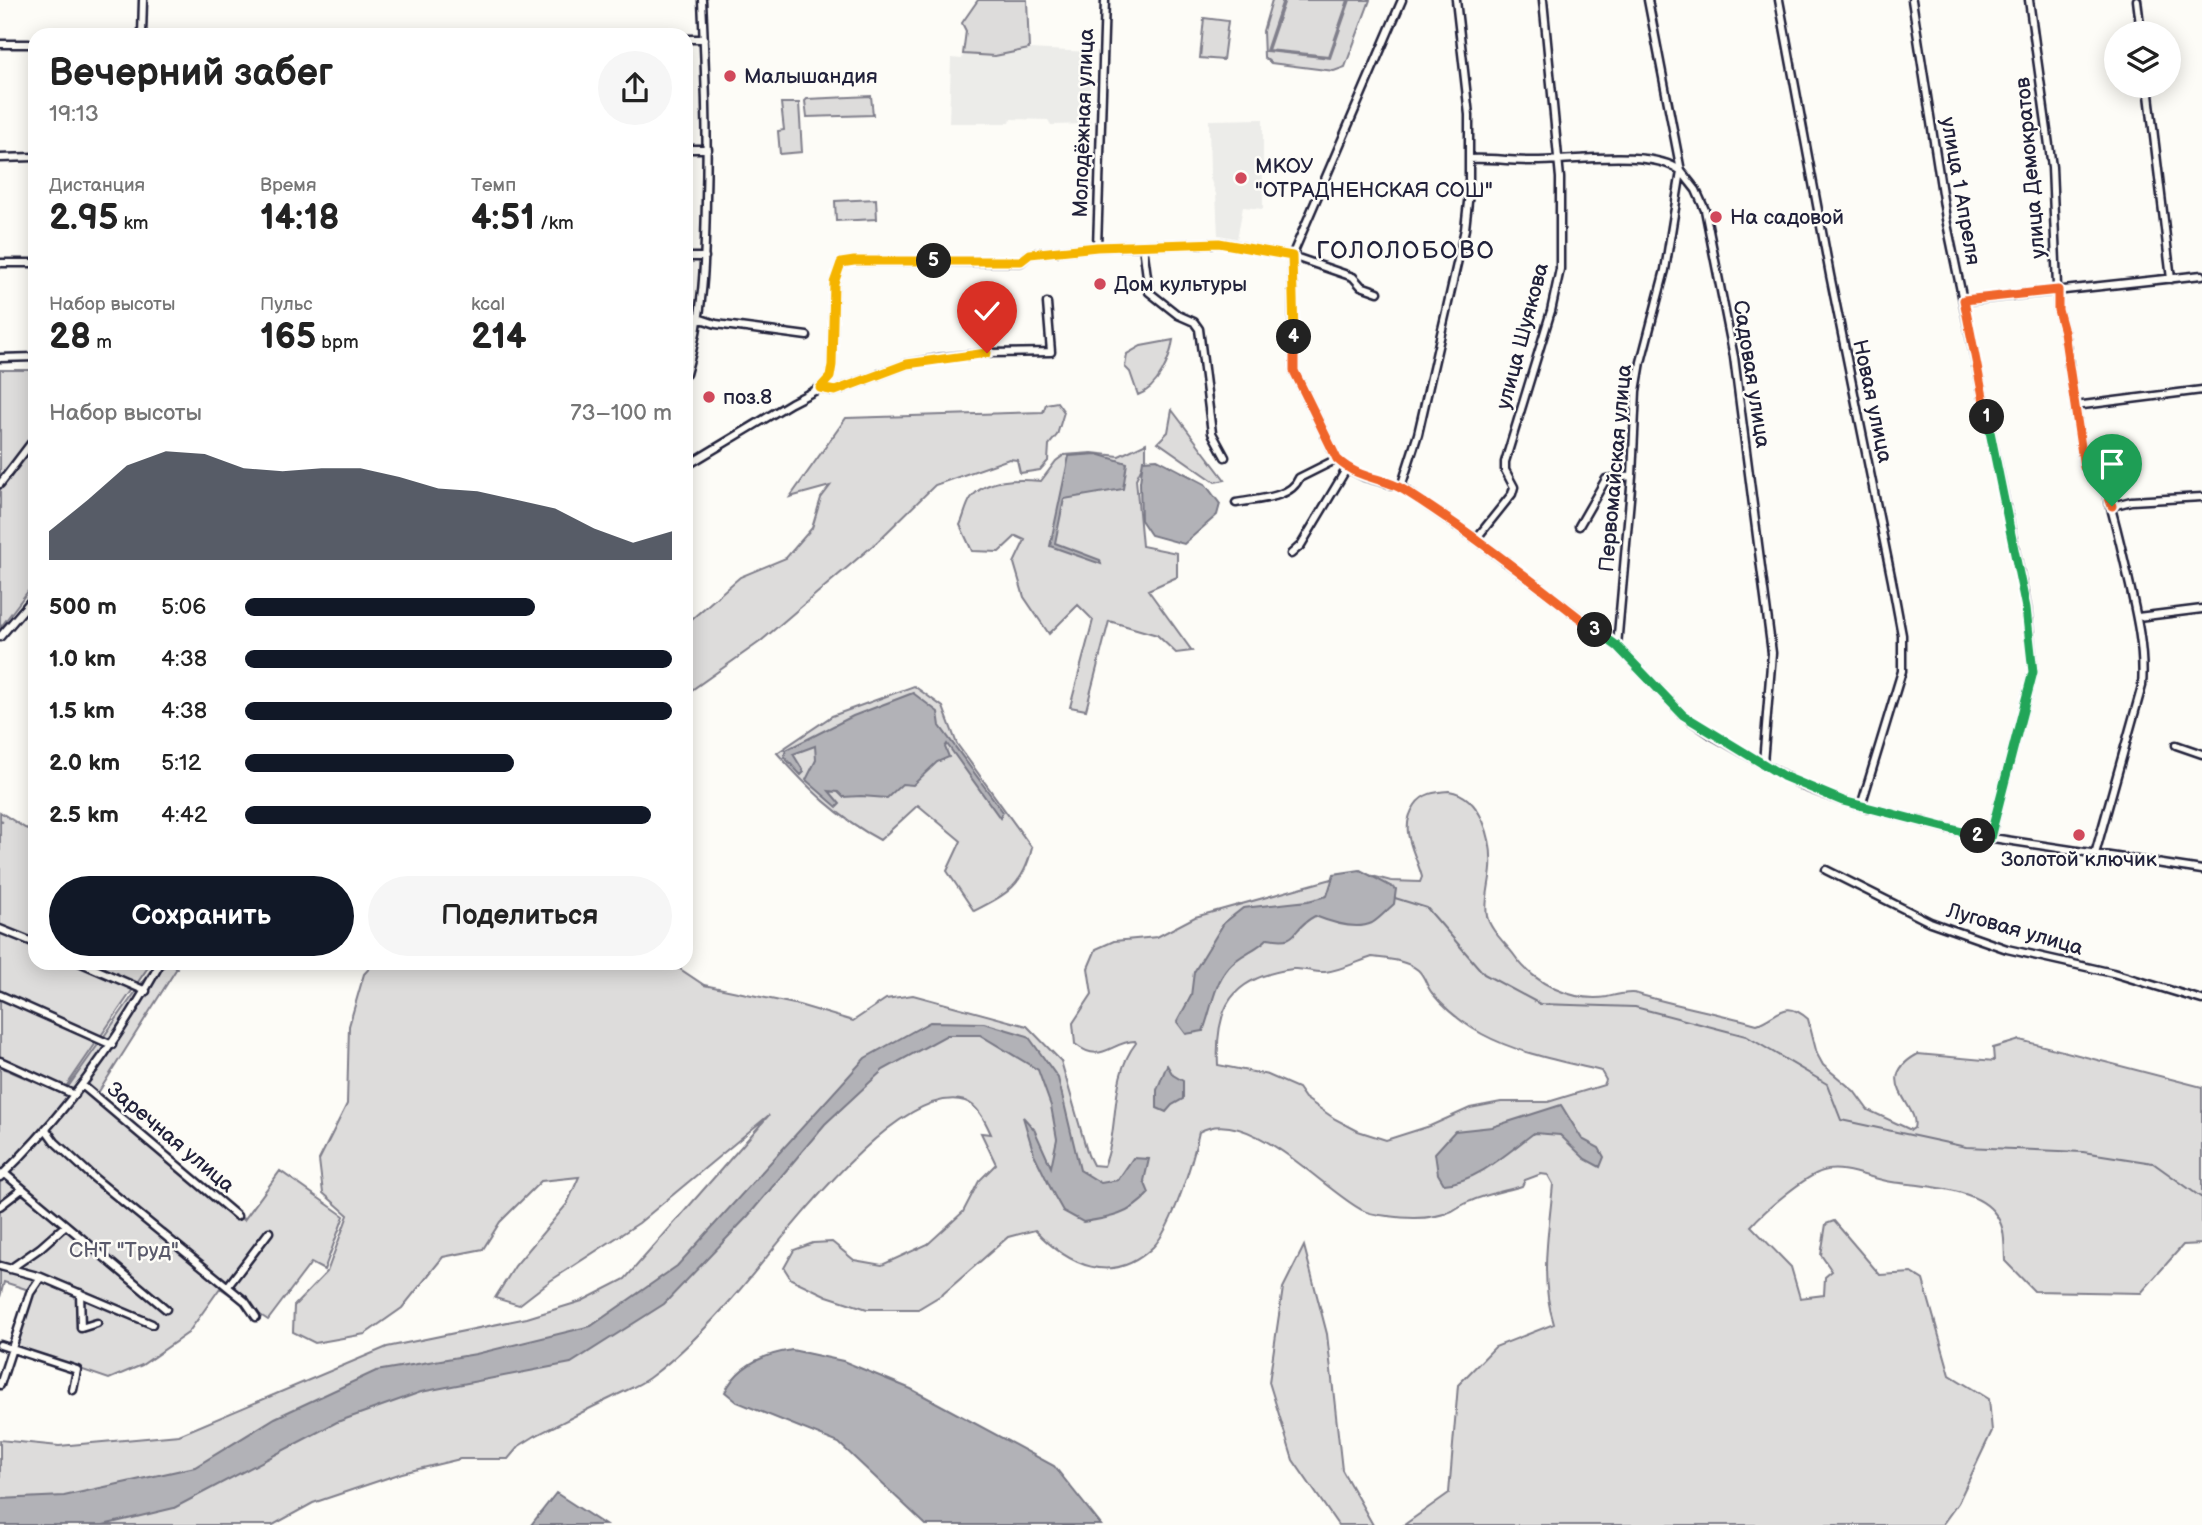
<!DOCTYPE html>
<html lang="ru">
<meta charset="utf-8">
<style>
body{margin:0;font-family:"Balsamiq Sans",sans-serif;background:#f6f6f6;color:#222;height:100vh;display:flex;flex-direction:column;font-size:26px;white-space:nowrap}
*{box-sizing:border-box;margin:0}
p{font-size:23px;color:#767676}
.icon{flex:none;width:38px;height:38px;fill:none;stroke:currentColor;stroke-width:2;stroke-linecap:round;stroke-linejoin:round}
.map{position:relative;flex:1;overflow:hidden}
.panel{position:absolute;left:28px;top:28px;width:665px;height:942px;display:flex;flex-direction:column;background:#fff;border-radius:21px;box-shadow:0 4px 18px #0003}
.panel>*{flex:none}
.controls{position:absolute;left:2104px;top:21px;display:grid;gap:14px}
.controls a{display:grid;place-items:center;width:77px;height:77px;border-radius:50%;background:#fff;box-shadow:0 4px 18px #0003;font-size:35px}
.pin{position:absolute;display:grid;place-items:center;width:60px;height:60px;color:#fff;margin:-72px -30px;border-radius:50% 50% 50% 0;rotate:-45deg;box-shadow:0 0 7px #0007}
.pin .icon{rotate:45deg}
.km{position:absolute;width:35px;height:35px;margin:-18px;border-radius:50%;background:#222;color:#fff;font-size:19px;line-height:35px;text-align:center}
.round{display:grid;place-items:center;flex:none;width:74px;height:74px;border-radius:37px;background:#f6f6f6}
.overview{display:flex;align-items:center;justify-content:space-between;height:119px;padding:0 21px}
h1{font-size:38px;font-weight:800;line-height:52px}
.stats{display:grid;grid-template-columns:repeat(3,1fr);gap:10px;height:119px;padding:7px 21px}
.stats div{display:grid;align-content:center}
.stats b{font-size:35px;font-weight:800}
.stats small{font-size:19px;font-weight:400}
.stats p{font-size:19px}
.chart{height:196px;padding:14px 21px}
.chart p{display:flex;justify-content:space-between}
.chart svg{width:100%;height:126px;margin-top:7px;fill:#111827;opacity:.7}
.primary-button{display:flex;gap:14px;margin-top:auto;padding:14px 21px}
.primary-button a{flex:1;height:80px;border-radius:42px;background:#111827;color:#fff;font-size:28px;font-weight:800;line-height:80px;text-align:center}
.primary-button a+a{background:#f6f6f6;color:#222}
ul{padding:0 21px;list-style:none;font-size:23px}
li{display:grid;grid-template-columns:112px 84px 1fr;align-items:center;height:52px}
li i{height:18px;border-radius:9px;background:#111827}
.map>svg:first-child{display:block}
</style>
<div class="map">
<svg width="2202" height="1525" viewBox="0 0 2202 1525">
<rect width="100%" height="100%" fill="#fdfcf7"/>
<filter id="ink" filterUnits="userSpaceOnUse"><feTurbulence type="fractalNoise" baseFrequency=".0143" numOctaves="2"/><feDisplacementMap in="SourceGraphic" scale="14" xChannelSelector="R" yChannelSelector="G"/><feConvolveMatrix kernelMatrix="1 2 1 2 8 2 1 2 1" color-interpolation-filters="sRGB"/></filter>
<g filter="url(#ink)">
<path fill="#ecece9" d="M1029 49 1090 52V124L1051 125 1048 120 1011 119 1010 123H949L951 58 962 59 963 54 995 56Z
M1263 119V209L1243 207 1237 239 1218 235 1216 194 1210 178 1209 120Z"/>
<path fill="#dddcdb" stroke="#807f8b" stroke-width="2" fill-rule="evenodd" d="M978 0H1027L1029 49 995 56 963 54 966 31 962 23Z
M1272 0H1283L1266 51 1330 58 1350 0H1370L1345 67 1334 71 1271 63 1264 57 1263 31Z
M1285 0H1348L1329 56 1268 50Z
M1204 18 1228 21 1223 60 1200 58Z
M871 96 873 115 807 117 805 101 807 99Z
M781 103H799L802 152 780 154 778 131 784 130Z
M876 199 877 219 836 221 835 201Z
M1173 340C1170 360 1158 388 1138 395L1130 372 1125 367 1127 354 1141 346Z
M0 370H35V582L0 628Z
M1057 402 1064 412 1057 435 1049 445 1048 461 1040 470 1020 473 1017 460 1009 459 935 485 877 542 761 641 686 694V624L740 577 786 558 812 528 821 498 830 486 790 497 846 418 1043 412 1046 404Z
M1172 410 1225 480 1215 482 1158 442 1168 432Z
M1146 443V458L1136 479 1142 546 1177 553V577L1148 590 1192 651 1176 653 1157 635 1109 621 1086 710 1070 707 1093 620 1078 605 1049 634 1024 597 1014 563 1025 540 1016 536 999 552 972 551 960 525C964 517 966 505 971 498 986 478 1018 479 1041 481L1056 461 1064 455 1092 453 1119 456Z
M914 686 943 707 957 744 1032 848C1023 886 1007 894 974 911L947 871 961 841 918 805 880 840C837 817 809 789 777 753L832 716Z
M1449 791C1482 796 1493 841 1491 869 1490 884 1484 902 1487 916 1490 930 1506 944 1514 955 1534 984 1572 1002 1607 997 1616 995 1630 991 1638 994 1677 1006 1718 1013 1757 1024 1779 1016 1785 998 1808 1019L1817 1054 1823 1065 1854 1091 1868 1110 1911 1130 1914 1128C1921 1106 1870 1080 1918 1054L1994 1061 1993 1048 2020 1040 2202 1087V1244L2183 1245 2141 1293 2034 1291 2005 1261C2004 1242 2006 1226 1993 1211 1973 1187 1920 1186 1892 1182 1870 1179 1845 1165 1823 1171 1805 1176 1764 1211 1751 1226L1791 1267 1800 1298 1824 1295 1825 1277 1832 1271 1821 1255 1826 1224 1834 1221 1880 1275 1912 1273 1923 1280 1950 1375 1989 1399 1992 1431 1958 1503 1942 1525H1404L1449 1493 1458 1385 1495 1347 1554 1324C1539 1277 1549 1232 1553 1184L1548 1175 1541 1174 1525 1180 1522 1186C1505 1191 1487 1194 1471 1201 1464 1203 1458 1208 1452 1211 1432 1220 1409 1219 1388 1216 1380 1215 1369 1214 1362 1210 1324 1191 1248 1103 1199 1132 1193 1160 1173 1227 1153 1247 1112 1287 1068 1265 1035 1230L1008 1237 943 1294 918 1309H867L827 1296 791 1279 784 1268 794 1250 813 1243 832 1242 854 1260 882 1265 928 1244 963 1212 979 1181 996 1164 981 1133 991 1134C986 1123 978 1105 965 1101 896 1081 778 1246 737 1293 711 1323 682 1354 649 1378 638 1386 624 1391 611 1398 586 1410 561 1423 535 1436L519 1446 508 1459H460L402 1473 313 1503 273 1525H0V1440L59 1446 179 1435 387 1347 527 1318 582 1301 625 1279 769 1115 639 1223 550 1281 519 1305 495 1298 515 1266 567 1204 579 1177 541 1181 500 1222 483 1249 443 1257 402 1308 365 1334 315 1343 293 1332 294 1306 327 1272 348 1215 323 1193 319 1160 347 1104 349 1026 364 974 374 963H671L704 985 799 1005 853 1021 886 999 913 995 1027 1026 1061 1061 1088 1155 1093 1165 1104 1166C1120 1128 1109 1077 1136 1043L1135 1041C1110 1042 1102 1065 1075 1044L1073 1023 1092 994 1088 968 1096 949 1114 941 1157 937 1195 917 1357 872 1391 881 1420 882 1422 877C1415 851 1398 830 1415 805 1423 793 1435 792 1449 791ZM1372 957C1387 959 1406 960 1418 970 1425 976 1426 986 1432 993 1445 1009 1464 1024 1482 1034 1519 1054 1562 1061 1601 1071L1606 1080 1604 1085 1548 1102H1501L1470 1108 1430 1126 1386 1140 1358 1131 1335 1119 1305 1098 1298 1088 1268 1075 1218 1065C1215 1007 1231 977 1293 969 1304 968 1315 973 1325 972 1341 970 1357 962 1372 957Z
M0 812 25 828 35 831V962L151 963 65 1088 0 1059V822H3L0 821Z
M156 963H171L177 968 98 1093 244 1220 280 1171 344 1216 324 1270 311 1263 268 1320 220 1288 188 1333 142 1365 109 1379 16 1347 32 1291 4 1282 0 1297V1067L63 1094Z
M1304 1246 1327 1334 1342 1470 1373 1525H1338L1293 1460 1269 1382 1283 1288Z"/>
<path fill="#b2b2b7" stroke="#787885" stroke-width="2" d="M1097 454 1127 463 1123 489 1064 499 1055 543 1100 560 1101 564 1050 546 1069 456Z
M1157 459 1205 484 1220 504 1217 515 1184 544 1151 535 1141 520 1140 482 1143 460Z
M913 693 938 712 940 726 1003 812 1000 818 947 744 945 747 949 757 937 762 913 785 902 784 887 798 861 796 843 797 838 792 829 791 840 804 837 807 806 780 816 760 815 746 793 754 804 772 801 775 784 757 786 750 853 716Z
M1360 870 1396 889 1394 904C1387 910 1379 919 1372 923 1355 931 1330 922 1315 916 1288 930 1302 944 1268 938 1256 951 1239 954 1228 968 1214 984 1211 1011 1203 1031L1186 1034 1177 1022 1191 996 1194 972 1224 923 1243 908 1308 901 1327 896 1334 874Z
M930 1022 984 1023 1028 1036 1058 1078 1080 1170 1101 1183 1118 1180 1133 1158 1149 1159 1144 1181 1149 1193C1130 1215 1110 1218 1083 1222L1063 1211 1054 1195 1034 1154 1023 1117 1034 1129 1051 1167 1057 1139 1051 1106 1038 1070 980 1035H947L883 1070 825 1124 748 1216 664 1304 571 1363 421 1392 337 1422 174 1508 103 1525H0V1499L64 1496 195 1467 275 1418 376 1371 476 1354 591 1326 677 1266 865 1058Z
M1167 1065 1173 1075 1183 1081V1099L1172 1105 1166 1112 1157 1108V1090Z
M1561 1105 1582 1139 1599 1148 1604 1157 1600 1167 1585 1159 1560 1135 1534 1133C1507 1153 1478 1181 1444 1184L1438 1174 1435 1153 1455 1131 1492 1127Z
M792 1350 843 1361 911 1389 1054 1466 1101 1525H926L839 1443 737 1402 725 1392C738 1365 764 1354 792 1350Z
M556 1493 605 1525H531Z"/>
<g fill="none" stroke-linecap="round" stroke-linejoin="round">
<path stroke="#787885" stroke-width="2" d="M1395 898 1427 908 1484 974 1540 1004 1635 1007 1746 1036 1827 1084 1841 1120 1966 1147 2083 1152 2153 1163 2202 1198"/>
<defs>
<path id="minor" d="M1402 0 1292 256 1294 371 1337 459 1347 468 1365 477 1401 487 1476 539 1617 646 1683 715 1712 735 1803 786 1843 801 1973 835 2202 870
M1648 0 1681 171 1696 190 1705 210 1734 357 1772 653 1763 763
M1779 0 1830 275 1892 581 1902 635V671L1861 806
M1912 0 1946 219 2027 608 2033 672 1990 838
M2029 0 2052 167 2058 310 2064 332 2084 466 2101 476C2113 509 2120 543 2128 577 2136 613 2145 649 2142 686L2095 854
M2137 0 2141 33
M142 35 143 0
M686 39H704
M0 44H35
M2148 86 2171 279
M686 149H708
M0 158 35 157
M1469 159C1491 158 1512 161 1534 161 1571 161 1652 148 1681 171L1665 270 1641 362 1636 391 1632 476 1617 646
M1143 246 1149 292 1178 315 1194 322 1199 329 1212 433 1225 457
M1097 247 1105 0
M686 257H705
M0 263H35
M1963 301 2202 275
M701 319 716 324 807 336
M0 358 35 357
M686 374C704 314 705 261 706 199 708 132 705 66 702 0
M820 388 835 391 907 364 940 358 987 353 1051 352 1047 303
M2075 406 2202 390
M686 466 791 403 820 388 830 377 832 365 834 283 841 263 854 261 1021 262 1030 254 1097 247 1221 243 1292 256 1353 277 1361 286 1378 292
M0 484 35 438
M1401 487 1418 434 1465 229 1469 193V115L1456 0
M1236 503C1255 499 1291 499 1299 478L1337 459
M2112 506 2131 501 2202 497
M1579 526 1606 479 1632 476
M1476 539 1512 494 1514 487 1505 470V462L1551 311 1560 269V178L1543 0
M1291 554 1301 545 1347 468
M2138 617 2202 609
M0 637 35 596
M2176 745 2202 754
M1826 870 1930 922 2007 949 2113 973 2202 1000
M0 929 35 943
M79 962 146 991
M0 995 112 1045
M0 1061 75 1095
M82 1085 237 1216
M47 1131 55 1142 93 1177 245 1301 256 1317
M4 1173 166 1309
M0 1177C66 1114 117 1042 161 962
M0 1206 22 1189
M0 1266 41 1277 152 1324
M10 1269 40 1248 66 1225
M228 1286 269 1232
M80 1293 81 1328 97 1323
M0 1345 77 1370 73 1390
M0 1385 30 1293 41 1277"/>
</defs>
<use href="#minor" stroke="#22223b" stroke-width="11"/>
<use href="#minor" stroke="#fdfcf7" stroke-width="6"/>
</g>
</g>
<g fill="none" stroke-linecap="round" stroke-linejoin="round" filter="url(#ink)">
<defs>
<path id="split-1" d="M1987 417 1964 300 2058 290V310L2064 332 2084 467 2101 476 2112 506"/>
<path id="split-2" d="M1978 836 1990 838 2033 672 2026 608 1987 417"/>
<path id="split-3" d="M1595 630 1617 646 1683 715 1783 776 1843 801 1978 836"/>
<path id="split-4" d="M1294 337V371L1337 459C1361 481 1382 476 1404 490 1471 532 1533 582 1595 630"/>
<path id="split-5" d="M934 261H1021L1030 254 1097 247 1219 243 1292 256 1294 337"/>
<path id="split-6" d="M934 261H854L841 263 834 283 832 365 830 377 820 388 835 391 907 364 987 353"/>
</defs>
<use href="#split-1" stroke="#fff" stroke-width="14"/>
<use href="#split-2" stroke="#fff" stroke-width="14"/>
<use href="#split-3" stroke="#fff" stroke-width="14"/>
<use href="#split-4" stroke="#fff" stroke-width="14"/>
<use href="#split-5" stroke="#fff" stroke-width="14"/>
<use href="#split-6" stroke="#fff" stroke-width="14"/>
<use href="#split-1" stroke="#f0652b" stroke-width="9"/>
<use href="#split-2" stroke="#22a559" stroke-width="9"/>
<use href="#split-3" stroke="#22a559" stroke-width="9"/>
<use href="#split-4" stroke="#f0652b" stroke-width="9"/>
<use href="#split-5" stroke="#f5b400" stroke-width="9"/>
<use href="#split-6" stroke="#f5b400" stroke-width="9"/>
</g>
<g fill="#d1495b" stroke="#fdfcf7" stroke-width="2.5">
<circle cx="730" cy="76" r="7"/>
<circle cx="1241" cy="178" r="7"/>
<circle cx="1716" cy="217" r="7"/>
<circle cx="1100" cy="284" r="7"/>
<circle cx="709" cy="397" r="7"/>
<circle cx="2079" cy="835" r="7"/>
</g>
<g text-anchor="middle" stroke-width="5" stroke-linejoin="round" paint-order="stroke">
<g font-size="21" fill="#22223b" stroke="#fdfcf7" text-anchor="start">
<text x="744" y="83">Малышандия</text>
<text x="1255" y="173">МКОУ<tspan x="1255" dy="24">"ОТРАДНЕНСКАЯ СОШ"</tspan></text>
<text x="1730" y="224">На садовой</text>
<text x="1114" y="291">Дом культуры</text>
<text x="723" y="404">поз.8</text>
<text x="2079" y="866" text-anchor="middle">Золотой ключик</text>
</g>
<g font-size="21" fill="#22223b" stroke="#fdfcf7">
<text transform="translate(1083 123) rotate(-88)" y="7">Молодёжная улица</text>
<text transform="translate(2030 168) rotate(-95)" y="7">улица Демократов</text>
<text transform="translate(1961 191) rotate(80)" y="7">улица 1 Апреля</text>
<text transform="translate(1522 336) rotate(-75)" y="7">улица Шуякова</text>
<text transform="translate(1752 374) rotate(81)" y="7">Садовая улица</text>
<text transform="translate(1873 401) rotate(78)" y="7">Новая улица</text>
<text transform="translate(1615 468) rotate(-85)" y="7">Первомайская улица</text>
<text transform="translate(2015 929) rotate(16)" y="7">Луговая улица</text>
<text transform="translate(171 1137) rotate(40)" y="7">Заречная улица</text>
</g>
<g font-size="21" fill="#5a5a6b" stroke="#fdfcf7">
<text x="124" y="1257">СНТ "Труд"</text>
</g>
<g font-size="24" letter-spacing="2" fill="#22223b" stroke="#fdfcf7">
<text x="1406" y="258">ГОЛОЛОБОВО</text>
</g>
</g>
</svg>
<div class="controls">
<a><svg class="icon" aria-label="layers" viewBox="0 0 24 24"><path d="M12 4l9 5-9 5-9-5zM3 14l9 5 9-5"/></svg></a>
</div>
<div class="pin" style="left:2112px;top:506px;background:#1e9e55"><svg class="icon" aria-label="arrive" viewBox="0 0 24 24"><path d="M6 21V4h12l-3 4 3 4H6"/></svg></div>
<div class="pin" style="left:987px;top:353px;background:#d93025"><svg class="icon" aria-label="check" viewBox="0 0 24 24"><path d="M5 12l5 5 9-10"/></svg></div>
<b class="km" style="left:1987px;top:417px">1</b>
<b class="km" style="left:1978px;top:836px">2</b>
<b class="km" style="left:1595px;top:630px">3</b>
<b class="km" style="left:1294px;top:337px">4</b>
<b class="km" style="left:934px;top:261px">5</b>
<section class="panel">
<div class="overview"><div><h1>Вечерний забег</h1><p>19:13</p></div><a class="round"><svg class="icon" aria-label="share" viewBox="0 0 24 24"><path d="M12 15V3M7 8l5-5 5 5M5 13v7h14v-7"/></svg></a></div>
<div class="stats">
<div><p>Дистанция</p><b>2.95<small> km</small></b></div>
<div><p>Время</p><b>14:18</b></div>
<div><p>Темп</p><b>4:51<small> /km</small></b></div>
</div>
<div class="stats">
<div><p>Набор высоты</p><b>28<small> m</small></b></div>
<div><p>Пульс</p><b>165<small> bpm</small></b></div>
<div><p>kcal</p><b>214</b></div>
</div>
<div class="chart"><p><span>Набор высоты</span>73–100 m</p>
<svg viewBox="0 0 160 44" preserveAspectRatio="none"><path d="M0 44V34L10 23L20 11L30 6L40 7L50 12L60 13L70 12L80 12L90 15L100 19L110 20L120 23L130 26L140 33L150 38L160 34V44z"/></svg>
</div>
<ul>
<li><b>500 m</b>5:06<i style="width:68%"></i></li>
<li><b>1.0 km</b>4:38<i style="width:100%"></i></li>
<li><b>1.5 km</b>4:38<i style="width:100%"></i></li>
<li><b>2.0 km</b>5:12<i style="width:63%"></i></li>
<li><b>2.5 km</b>4:42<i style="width:95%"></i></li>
</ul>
<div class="primary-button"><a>Сохранить</a><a>Поделиться</a></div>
</section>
</div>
